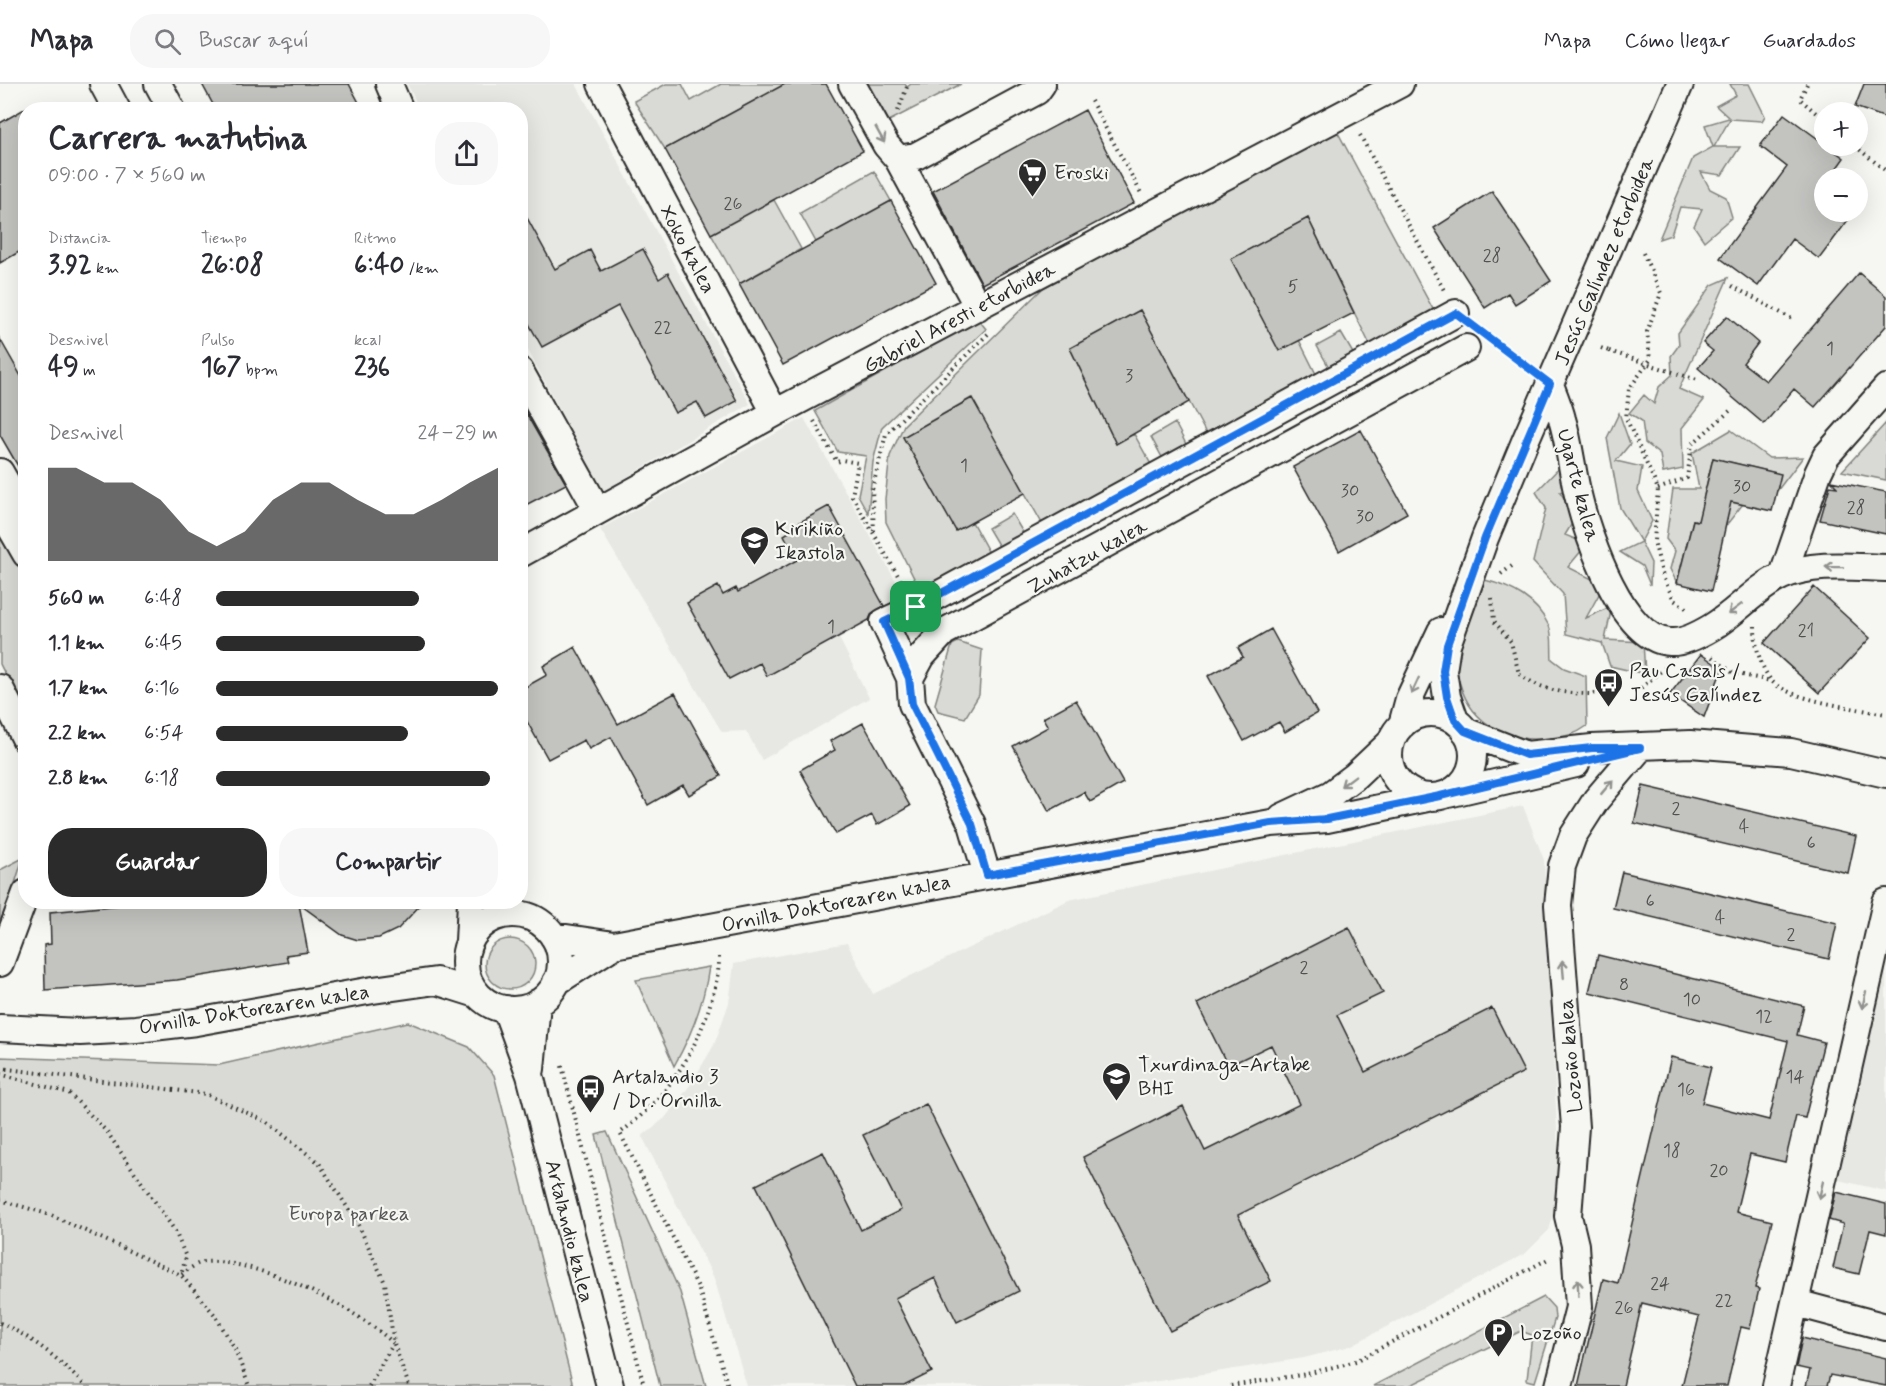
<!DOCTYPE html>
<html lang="es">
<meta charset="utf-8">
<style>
body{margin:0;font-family:Mynerve,sans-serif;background:#f7f7f7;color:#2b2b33;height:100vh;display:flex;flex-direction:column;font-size:22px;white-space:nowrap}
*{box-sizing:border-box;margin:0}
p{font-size:20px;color:#7c7c81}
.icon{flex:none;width:33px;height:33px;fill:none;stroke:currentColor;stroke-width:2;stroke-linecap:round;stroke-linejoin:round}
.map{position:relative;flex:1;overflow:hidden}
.sheet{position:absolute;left:18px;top:18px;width:510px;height:807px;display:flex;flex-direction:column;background:#fff;border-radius:24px;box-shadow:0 6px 24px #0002}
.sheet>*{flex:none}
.fabs{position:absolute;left:1814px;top:18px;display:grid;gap:12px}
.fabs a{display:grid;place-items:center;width:54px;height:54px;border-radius:50%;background:#fff;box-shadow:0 6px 24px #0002;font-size:30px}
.pin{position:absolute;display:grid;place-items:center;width:51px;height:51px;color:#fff;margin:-26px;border-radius:12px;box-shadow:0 3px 9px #0006}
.round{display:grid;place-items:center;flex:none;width:63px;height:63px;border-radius:24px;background:#f7f7f7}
.headline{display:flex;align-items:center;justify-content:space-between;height:102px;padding:0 30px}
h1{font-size:33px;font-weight:700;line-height:45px}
.stats{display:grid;grid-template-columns:repeat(3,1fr);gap:9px;height:102px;padding:6px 30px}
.stats div{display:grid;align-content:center}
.stats b{font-size:26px;font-weight:700}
.stats small{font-size:16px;font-weight:400}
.stats p{font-size:16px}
.chart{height:168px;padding:12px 30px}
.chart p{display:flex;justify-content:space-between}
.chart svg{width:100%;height:108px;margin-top:6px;fill:#2b2b2b;opacity:.7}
.cta{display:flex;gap:12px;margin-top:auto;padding:12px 30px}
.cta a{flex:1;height:69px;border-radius:24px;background:#2b2b2b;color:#fff;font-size:24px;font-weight:700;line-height:69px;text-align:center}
.cta a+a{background:#f7f7f7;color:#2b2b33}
ul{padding:0 30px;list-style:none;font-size:20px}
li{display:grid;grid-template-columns:96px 72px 1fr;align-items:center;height:45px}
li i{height:15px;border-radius:8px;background:#2b2b2b}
header{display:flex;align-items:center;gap:36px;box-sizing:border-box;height:84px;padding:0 30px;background:#fff;border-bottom:2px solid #e1e1e2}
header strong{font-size:28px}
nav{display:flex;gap:33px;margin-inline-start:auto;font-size:21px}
.search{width:420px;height:54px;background:#f7f7f7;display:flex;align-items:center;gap:15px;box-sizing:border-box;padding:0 21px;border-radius:24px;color:#7c7c81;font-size:22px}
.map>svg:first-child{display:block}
</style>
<header>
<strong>Mapa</strong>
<div class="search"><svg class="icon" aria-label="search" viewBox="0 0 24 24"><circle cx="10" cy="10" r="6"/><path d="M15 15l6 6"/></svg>Buscar aquí</div>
<nav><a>Mapa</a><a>Cómo llegar</a><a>Guardados</a></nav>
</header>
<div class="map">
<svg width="1886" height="1302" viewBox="0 0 1886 1302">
<rect width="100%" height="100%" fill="#f6f6f2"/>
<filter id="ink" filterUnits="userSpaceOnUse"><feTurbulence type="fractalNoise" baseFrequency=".0167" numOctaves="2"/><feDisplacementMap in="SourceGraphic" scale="12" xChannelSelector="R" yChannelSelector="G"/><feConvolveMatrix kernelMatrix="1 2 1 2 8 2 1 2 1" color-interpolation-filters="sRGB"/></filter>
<g filter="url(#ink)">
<path fill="#e7e7e3" d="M407 0H576L750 320 603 407 521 253 520 26 416 25 415 15Z
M804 334 907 517 839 554 869 614 762 676 746 647 722 648 600 445Z
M1523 722 1544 776 1560 1109 1549 1146 1526 1169 1350 1262 1304 1274 1127 1302H747L714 1194 642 1052 665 1034 691 1000 714 961 729 919 734 880 847 859 873 910 1069 816Z
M1886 871V1107L1834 1095Z"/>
<path fill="#d9d9d5" stroke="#828280" stroke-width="1.5" d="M666 0H682L691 17 721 0H785L665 65 634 17Z
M868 0H905L907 3 911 0H961L889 37Z
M1730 0H1749L1765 32 1762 37 1730 35 1714 63H1740L1722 91 1701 88 1710 105 1726 113 1732 133 1704 157 1694 142 1702 125 1680 123 1671 151 1659 155 1693 74 1713 63 1705 41 1729 34 1716 22 1736 11Z
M1336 45 1435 229 1372 265 1308 134 1232 175 1299 256 1318 294 1208 353 1140 226 1070 264 1116 360 1134 350 1153 384 1043 441 971 314 903 353 956 446 972 438 989 469 920 506 886 438 885 415 890 372 904 341 1043 204Z
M874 87 891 117 816 158 800 129Z
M774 116 801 165 739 200 711 150Z
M1728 194 1679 305 1704 316 1682 344 1683 385 1663 389 1660 371 1645 359 1642 337 1629 329 1644 311 1654 320 1659 303 1672 291 1671 272 1679 261 1678 249 1712 201Z
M978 235 986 245 882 343 873 378 868 429 858 411 866 372 838 368 815 327Z
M1341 249 1354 271 1330 285 1317 262Z
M1619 329 1630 360 1616 377 1642 383 1638 407 1652 437 1641 458 1651 479 1650 501 1642 482 1620 468 1641 458 1620 424 1607 354Z
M1175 339 1187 362 1163 375 1151 353Z
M1886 339V396L1842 387Z
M1731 346 1769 374 1803 373 1777 407 1780 390 1713 374 1704 411 1743 420 1724 444 1693 436 1677 499 1670 485 1675 467 1666 455 1673 405H1699L1692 369Z
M1563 380 1569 405 1560 408 1576 433 1565 451 1587 460 1568 483 1604 501 1586 534 1612 522 1605 556 1643 558 1645 590 1610 582 1602 559 1566 550 1563 510 1533 478 1546 424 1536 408Z
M1012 430 1025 452 1001 466 988 444Z
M0 443 25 489V630L0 580Z
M1485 496C1512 503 1536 515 1549 542 1553 550 1551 566 1552 575L1564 584 1586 592 1587 642C1575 651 1567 652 1553 654 1512 660 1472 642 1460 600 1458 593 1454 584 1454 578 1456 553 1475 519 1485 496Z
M958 558 982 566 979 611 965 634 938 627 935 620 952 561Z
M23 774 0 847V786Z
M485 880a25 25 0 1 1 50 0a25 25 0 1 1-50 0Z
M709 883C704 919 692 950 674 982L636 896Z
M408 938 469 963 494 991 573 1302H0V973L219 981Z
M607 1048 680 1208 706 1302H660L596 1051Z
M1544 1213 1554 1224 1555 1234 1535 1298 1527 1296 1532 1251 1521 1247 1409 1302H1373Z"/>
<path fill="#c3c3c0" stroke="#2b2b2b" stroke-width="1.5" d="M202 0H349L363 26H216Z
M785 0H826L863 67 711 150 665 65Z
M1864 0H1886V34L1855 23Z
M26 24V164L0 179V39Z
M1085 26 1134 119 982 200 933 107Z
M1784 30 1844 74 1831 92 1835 94H1824V128H1854L1819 175 1792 155 1758 202 1720 174 1787 83 1760 62Z
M1492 107 1551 197 1515 220 1508 209 1485 224 1434 144Z
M891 117 936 199 783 281 739 200Z
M520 121 555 185 590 166 601 187 643 165 659 195 668 189 737 317 706 334 697 318 675 329 618 222 542 263 520 224Z
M1308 134 1354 229 1279 267 1231 175Z
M1859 189 1886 212V242L1815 323 1794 305 1764 340 1698 284 1713 267 1703 259 1727 232 1758 259 1743 279 1766 297Z
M1140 226 1189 318 1116 360 1070 264Z
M0 255 26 301V396L0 351Z
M972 314 1025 409 956 447 903 353Z
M520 319 566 400 520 424Z
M1361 346 1407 429 1339 467 1293 383Z
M1713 374 1781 390 1772 427 1731 418 1711 507 1677 499 1693 436 1698 437Z
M1831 397 1886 408V450L1820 436 1830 402 1837 403Z
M829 422 884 522 872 529 869 536 767 592 760 579 729 595 687 519 718 502 723 511 736 504 738 508 797 476 784 451 799 442 798 439Z
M1814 503 1870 554 1819 609 1764 559Z
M1271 545 1317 629 1285 648 1279 638 1244 657 1208 592 1243 573 1238 564Z
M575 563 618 640 675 609 721 692 689 711 683 701 648 721 611 653 589 665 584 656 548 675 520 625V606L547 591 543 582Z
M1701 570 1722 585 1704 633 1670 610Z
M1076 616 1123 699 1090 718 1084 708 1049 727 1013 662 1048 643 1043 634Z
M863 639 910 722 877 741 872 731 836 750 800 686 835 666 830 657Z
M1643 702 1856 752 1848 789 1634 739Z
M1622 788 1837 839 1829 875 1613 824Z
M153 818H423L398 845 379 854 358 856 342 851 299 820 308 868 286 871 288 878 177 896 45 906 44 861 51 860 50 828Z
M1349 843 1383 909 1337 931 1365 988 1492 924 1524 988 1238 1131 1271 1197 1170 1247 1083 1073 1183 1022 1205 1067 1300 1020 1271 961 1228 982 1197 920Z
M1598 871 1804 922 1797 951 1824 958 1805 1034 1796 1032 1785 1078 1750 1070 1736 1128 1772 1137 1755 1204 1759 1205 1750 1245 1741 1243 1727 1302H1682L1699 1233 1642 1219 1623 1302H1578L1603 1195 1618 1199 1671 973 1711 983 1702 1019 1769 1036 1788 957 1589 908Z
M926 1020 1019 1207 957 1238 935 1194 895 1214 932 1288 904 1302H855L756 1101 823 1068 861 1146 901 1126 863 1051Z
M1836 1108 1886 1120V1150L1870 1146 1859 1190 1833 1184 1843 1140 1829 1136Z
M1802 1254 1886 1274V1302L1830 1291 1827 1302H1806L1810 1286 1796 1283Z"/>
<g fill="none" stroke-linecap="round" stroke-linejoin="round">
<defs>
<path id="minor" d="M103 0 117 26
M158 0 172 26
M389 0 400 26
M601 0 775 329
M852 0 886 61 898 75 916 72 1037 7 1042 0
M898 75 978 223
M520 287 598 427
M1550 300C1554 312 1559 323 1562 335 1570 361 1572 389 1579 415 1588 453 1623 557 1670 558 1683 559 1702 549 1712 543 1737 528 1756 504 1782 492 1813 478 1853 483 1886 484
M0 388 26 434
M0 425 26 470
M520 470 775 329 1400 0
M1783 491 1818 389 1826 372 1886 304
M910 594 884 538 916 523 1456 229
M0 604 26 656
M1389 671a42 42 0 1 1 84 0a42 42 0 1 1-84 0Z
M1455 636 1447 613 1443 587 1447 561 1485 454 1526 355 1680 0
M1402 641 1409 615 1441 547
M1465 647 1526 671 1592 664 1690 660 1791 668 1886 690
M1448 710 1576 680
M1282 733 1331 710 1355 692 1391 658
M987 791 972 740 912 620 910 594 922 572 944 548 1466 264
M465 878a48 48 0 1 1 96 0a48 48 0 1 1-96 0Z
M553 852 614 861 1271 739 1327 735 1432 713
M469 857 471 818
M0 879 26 809
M556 898 614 861
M506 925 530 991 610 1302
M0 944 80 948 136 945 196 938 373 906 436 897 477 910
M531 985 537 919
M1796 1219 1886 1243
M1559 1302 1579 1223 1575 1161 1568 1132 1575 1043 1558 821 1562 782 1573 752 1596 716 1640 664
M1776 1302 1886 818"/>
</defs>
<use href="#minor" stroke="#2b2b2b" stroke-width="30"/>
<path stroke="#2b2b2b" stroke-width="4" stroke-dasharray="1.5 4.5" stroke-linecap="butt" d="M1807 0 1800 15 1824 36
M1091 17 1141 109
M898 27 907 3
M1360 51 1445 208
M1855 62 1886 87
M1643 169 1661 209 1647 248 1650 276 1629 305 1626 334 1658 405 1654 457 1663 493 1674 516 1689 526
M1732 202 1794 236
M1491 255 1530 285
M1601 264 1609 267
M814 337 837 378 842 376 858 379 852 412 904 502
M1658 405 1687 394 1692 360 1731 326
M874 447 872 406 886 350 991 247
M1501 490 1512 482
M1492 514 1494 537 1511 558 1519 590C1543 608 1568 610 1598 610
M1755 542C1755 561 1759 579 1770 595 1785 616 1860 625 1886 630
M1712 573 1733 589 1771 597
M1641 604 1666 583
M719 873C719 888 716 900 712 914 696 970 666 1014 620 1049L698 1203 728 1302
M562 982 644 1302
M0 984 206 1010 267 1038 319 1079 358 1140 385 1199 394 1260 409 1302
M0 990 69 1009 107 1048 175 1147 186 1173 181 1191C187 1187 197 1178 205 1178 256 1174 357 1224 393 1259
M0 1116 51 1131 181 1191 215 1231 235 1265 249 1302
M0 1239C34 1254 59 1275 85 1302
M369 1302 393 1260
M1231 1302 1307 1290 1356 1277 1550 1174"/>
<use href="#minor" stroke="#f6f6f2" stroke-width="26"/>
<path stroke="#2b2b2b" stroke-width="4" stroke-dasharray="1.5 4.5" stroke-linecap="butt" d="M1609 267 1697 296"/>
</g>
<defs><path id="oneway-shaft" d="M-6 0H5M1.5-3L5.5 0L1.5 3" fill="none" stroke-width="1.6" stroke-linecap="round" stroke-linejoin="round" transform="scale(1.5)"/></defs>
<g stroke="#90908e">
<use href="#oneway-shaft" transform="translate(880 51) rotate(61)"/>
<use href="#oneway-shaft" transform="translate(1834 483) rotate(-179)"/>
<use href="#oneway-shaft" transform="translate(1735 525) rotate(143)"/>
<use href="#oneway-shaft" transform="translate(1415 602) rotate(115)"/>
<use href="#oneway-shaft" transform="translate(1348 697) rotate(143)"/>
<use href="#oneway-shaft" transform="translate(1607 703) rotate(-50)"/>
<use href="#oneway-shaft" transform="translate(1563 885) rotate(-95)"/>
<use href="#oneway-shaft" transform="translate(1864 916) rotate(103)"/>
<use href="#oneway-shaft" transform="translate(1821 1106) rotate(103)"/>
<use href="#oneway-shaft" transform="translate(1578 1204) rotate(-93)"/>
</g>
</g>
<g fill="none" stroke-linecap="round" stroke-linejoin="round" filter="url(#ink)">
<defs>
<path id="route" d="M1456 229 1550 300 1485 454 1447 561 1443 587 1447 613 1455 636 1465 647 1526 671 1592 664H1640L1440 712 1327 735 1271 739 987 791 972 740 912 620 909 594 884 538 916 523Z"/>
</defs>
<use href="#route" stroke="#fff" stroke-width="12"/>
<use href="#route" stroke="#1a73e8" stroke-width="8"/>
</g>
<defs>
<symbol id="supermarket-pin" viewBox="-11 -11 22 30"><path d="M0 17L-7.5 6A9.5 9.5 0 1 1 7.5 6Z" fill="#2b2b2b" stroke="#f6f6f2"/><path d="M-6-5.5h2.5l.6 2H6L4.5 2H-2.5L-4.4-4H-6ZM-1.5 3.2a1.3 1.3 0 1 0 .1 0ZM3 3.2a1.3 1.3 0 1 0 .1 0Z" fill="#fff"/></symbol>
<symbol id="school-pin" viewBox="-11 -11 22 30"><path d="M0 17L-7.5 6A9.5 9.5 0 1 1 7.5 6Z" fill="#2b2b2b" stroke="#f6f6f2"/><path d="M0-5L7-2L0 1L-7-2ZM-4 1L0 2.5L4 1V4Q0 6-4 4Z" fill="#fff"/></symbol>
<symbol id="bus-pin" viewBox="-11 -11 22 30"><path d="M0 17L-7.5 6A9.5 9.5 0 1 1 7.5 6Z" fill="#2b2b2b" stroke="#f6f6f2"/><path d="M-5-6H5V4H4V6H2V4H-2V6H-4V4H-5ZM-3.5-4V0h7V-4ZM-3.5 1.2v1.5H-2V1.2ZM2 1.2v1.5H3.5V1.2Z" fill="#fff"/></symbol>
<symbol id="parking-pin" viewBox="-11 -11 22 30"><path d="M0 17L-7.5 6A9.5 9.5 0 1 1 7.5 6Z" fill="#2b2b2b" stroke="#f6f6f2"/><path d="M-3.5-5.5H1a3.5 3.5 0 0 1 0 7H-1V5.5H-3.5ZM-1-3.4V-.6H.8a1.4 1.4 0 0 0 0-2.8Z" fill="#fff"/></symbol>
</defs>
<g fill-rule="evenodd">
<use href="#supermarket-pin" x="1016" y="72" width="33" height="45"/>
<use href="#school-pin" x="738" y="440" width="33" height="45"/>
<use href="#bus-pin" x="1592" y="582" width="33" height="45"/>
<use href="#school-pin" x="1100" y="976" width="33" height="45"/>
<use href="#bus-pin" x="574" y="988" width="33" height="45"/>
<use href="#parking-pin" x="1482" y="1232" width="33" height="45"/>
</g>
<g text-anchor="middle" stroke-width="4.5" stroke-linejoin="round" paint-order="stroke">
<g font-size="18" fill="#515150">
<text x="733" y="125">26</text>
<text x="1492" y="177">28</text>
<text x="1293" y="208">5</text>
<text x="663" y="249">22</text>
<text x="1830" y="270">1</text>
<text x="1129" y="297">3</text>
<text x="964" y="387">1</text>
<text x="1742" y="408">30</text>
<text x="1350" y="412">30</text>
<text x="1856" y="429">28</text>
<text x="1365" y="438">30</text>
<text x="831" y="548">1</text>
<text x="1806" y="552">21</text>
<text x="1676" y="730">2</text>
<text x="1744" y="748">4</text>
<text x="1811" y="764">6</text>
<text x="1650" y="822">6</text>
<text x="1720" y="839">4</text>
<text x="1791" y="856">2</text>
<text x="1304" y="889">2</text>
<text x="1624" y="906">8</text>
<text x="1692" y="921">10</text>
<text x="1764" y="938">12</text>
<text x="1795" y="998">14</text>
<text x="1686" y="1011">16</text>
<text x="1672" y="1072">18</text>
<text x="1719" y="1092">20</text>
<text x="1660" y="1205">24</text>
<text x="1724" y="1222">22</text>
<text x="1624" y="1229">26</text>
</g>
<g font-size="21" fill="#2b2b2b" stroke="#f6f6f2" text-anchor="start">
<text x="1054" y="95">Eroski</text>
<text x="775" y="451">Kirikiño<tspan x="775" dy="24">Ikastola</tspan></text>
<text x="1629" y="593">Pau Casals /<tspan x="1629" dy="24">Jesús Galíndez</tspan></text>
<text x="1138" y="987">Txurdinaga-Artabe<tspan x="1138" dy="24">BHI</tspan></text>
<text x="612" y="999">Artalandio 3<tspan x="612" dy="24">/ Dr. Ornilla</tspan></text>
<text x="1520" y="1255">Lozoño</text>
</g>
<g font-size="21" fill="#2b2b2b" stroke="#f6f6f2">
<text transform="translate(688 165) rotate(62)" y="7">Xoko kalea</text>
<text transform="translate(1604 177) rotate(-67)" y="7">Jesús Galíndez etorbidea</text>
<text transform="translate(959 233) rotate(-28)" y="7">Gabriel Aresti etorbidea</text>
<text transform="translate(1579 401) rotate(75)" y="7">Ugarte kalea</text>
<text transform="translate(1087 472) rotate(-29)" y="7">Zuhatzu kalea</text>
<text transform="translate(836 819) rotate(-11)" y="7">Ornilla Doktorearen kalea</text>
<text transform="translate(254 925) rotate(-9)" y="7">Ornilla Doktorearen kalea</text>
<text transform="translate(1570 972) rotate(-95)" y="7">Lozoño kalea</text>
<text transform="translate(570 1147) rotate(76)" y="7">Artalandio kalea</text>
</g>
<g font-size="21" fill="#565656" stroke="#f6f6f2">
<text x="349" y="1136">Europa parkea</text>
</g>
</g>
</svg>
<div class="fabs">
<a>+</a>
<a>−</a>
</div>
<div class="pin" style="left:916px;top:523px;background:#1e9e55"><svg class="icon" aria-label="arrive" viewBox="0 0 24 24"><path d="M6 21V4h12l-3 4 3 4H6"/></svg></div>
<section class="sheet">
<div class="headline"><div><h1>Carrera matutina</h1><p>09:00 · 7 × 560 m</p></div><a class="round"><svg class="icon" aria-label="share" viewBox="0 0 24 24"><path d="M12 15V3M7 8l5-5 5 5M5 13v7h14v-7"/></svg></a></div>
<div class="stats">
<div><p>Distancia</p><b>3.92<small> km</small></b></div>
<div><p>Tiempo</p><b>26:08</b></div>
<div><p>Ritmo</p><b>6:40<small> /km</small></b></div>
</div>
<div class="stats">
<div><p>Desnivel</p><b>49<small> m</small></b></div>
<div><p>Pulso</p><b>167<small> bpm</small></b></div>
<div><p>kcal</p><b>236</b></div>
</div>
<div class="chart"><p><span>Desnivel</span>24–29 m</p>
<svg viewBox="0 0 160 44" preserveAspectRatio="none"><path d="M0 44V6L10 6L20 12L30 12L40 19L50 32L60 38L70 32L80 19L90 12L100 12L110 19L120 25L130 25L140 19L150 12L160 6V44z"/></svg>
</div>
<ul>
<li><b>560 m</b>6:48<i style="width:72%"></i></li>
<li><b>1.1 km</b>6:45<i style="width:74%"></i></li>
<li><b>1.7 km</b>6:16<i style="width:100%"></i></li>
<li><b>2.2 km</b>6:54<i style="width:68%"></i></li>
<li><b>2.8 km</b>6:18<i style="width:97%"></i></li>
</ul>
<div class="cta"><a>Guardar</a><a>Compartir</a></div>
</section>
</div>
